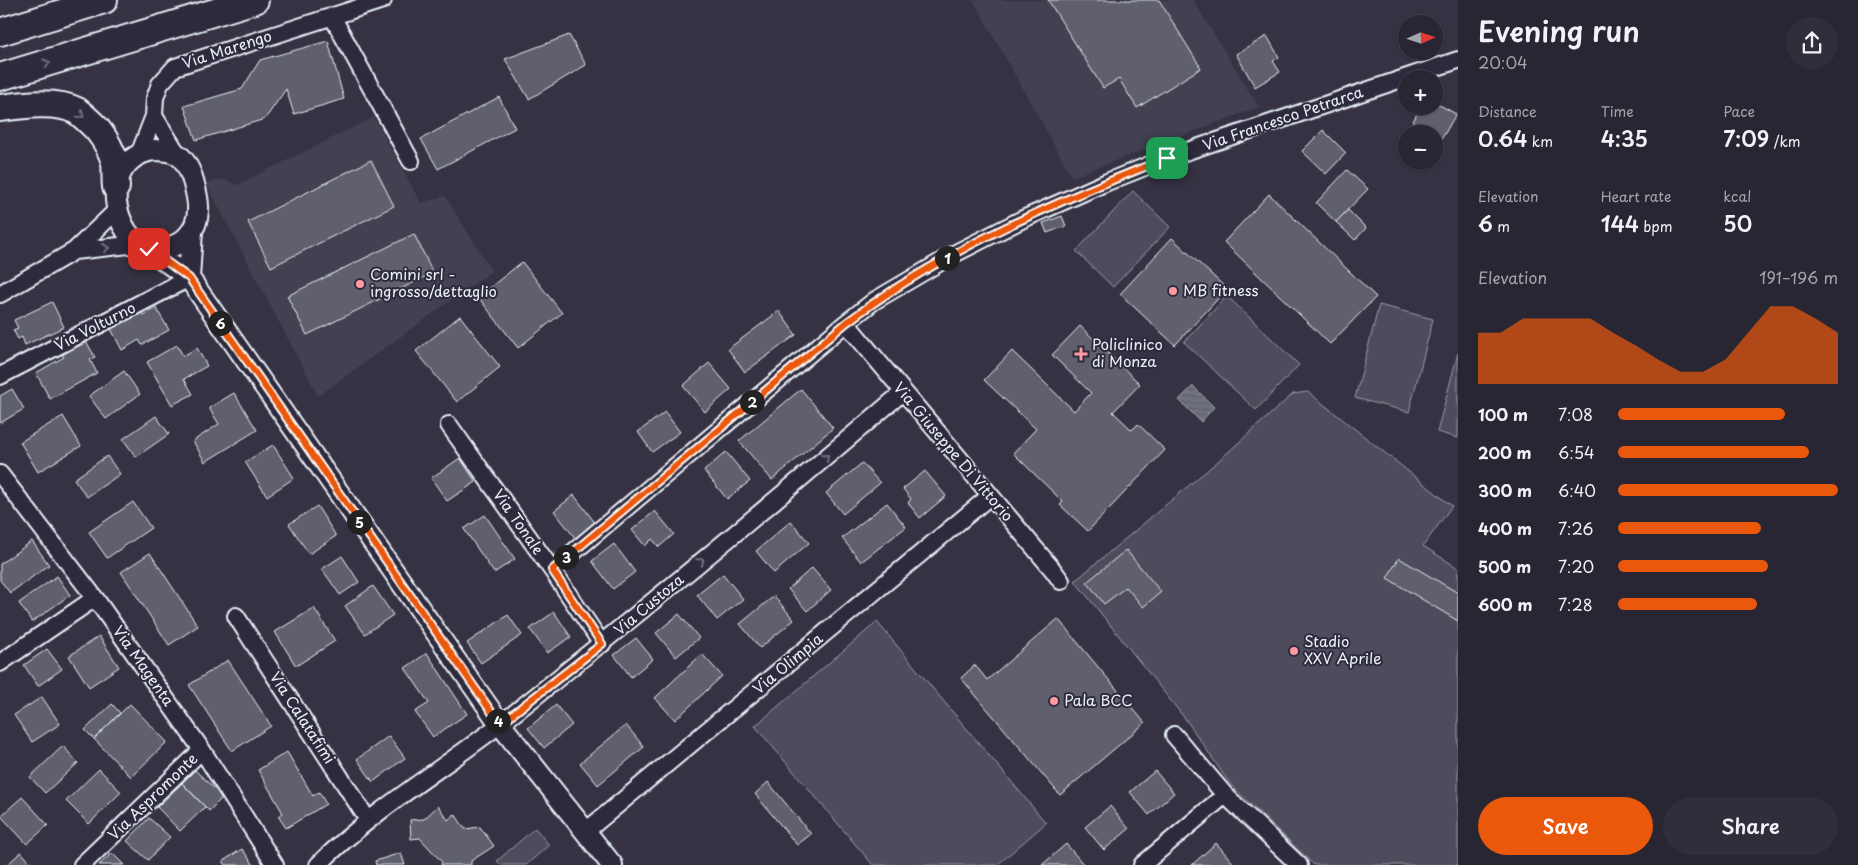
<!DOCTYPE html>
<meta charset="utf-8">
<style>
body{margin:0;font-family:"Playpen Sans",sans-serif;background:#302e3b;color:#f1f3f6;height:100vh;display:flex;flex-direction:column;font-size:19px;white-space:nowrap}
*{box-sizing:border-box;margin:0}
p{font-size:16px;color:#a5a5ac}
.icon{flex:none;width:28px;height:28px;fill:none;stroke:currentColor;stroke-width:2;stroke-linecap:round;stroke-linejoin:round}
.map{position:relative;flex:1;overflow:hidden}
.drawer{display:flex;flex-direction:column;background:#282633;width:400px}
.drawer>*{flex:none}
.needle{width:32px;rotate:87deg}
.controls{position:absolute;left:1398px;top:15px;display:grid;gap:10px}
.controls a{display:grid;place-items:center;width:45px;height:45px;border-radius:50%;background:#282633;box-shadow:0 1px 4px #0004,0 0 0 1px #44434e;font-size:25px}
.pin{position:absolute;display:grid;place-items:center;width:42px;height:42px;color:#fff;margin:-21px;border-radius:10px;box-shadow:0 2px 8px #0006}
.km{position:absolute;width:25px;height:25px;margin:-12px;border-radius:50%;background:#222;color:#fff;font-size:14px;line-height:25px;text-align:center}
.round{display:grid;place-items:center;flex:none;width:52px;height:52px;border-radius:26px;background:#302e3b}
.headline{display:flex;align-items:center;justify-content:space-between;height:85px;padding:0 20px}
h1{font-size:28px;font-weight:600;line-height:38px}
.figures{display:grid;grid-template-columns:repeat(3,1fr);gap:8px;height:85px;padding:5px 20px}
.figures div{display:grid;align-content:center}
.figures b{font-size:21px;font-weight:600}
.figures small{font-size:14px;font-weight:400}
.figures p{font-size:14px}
.chart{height:140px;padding:10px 20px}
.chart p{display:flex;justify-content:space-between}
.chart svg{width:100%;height:90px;margin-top:5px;fill:#ea580c;opacity:.7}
.primary-button{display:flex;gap:10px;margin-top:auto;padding:10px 20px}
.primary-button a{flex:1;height:58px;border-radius:30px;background:#ea580c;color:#fff;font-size:20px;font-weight:600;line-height:58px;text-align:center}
.primary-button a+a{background:#302e3b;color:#f1f3f6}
ul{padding:0 20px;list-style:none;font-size:16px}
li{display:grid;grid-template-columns:80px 60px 1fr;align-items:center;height:38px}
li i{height:12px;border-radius:6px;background:#ea580c}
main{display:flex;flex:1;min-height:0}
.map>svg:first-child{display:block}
</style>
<main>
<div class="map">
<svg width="1458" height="865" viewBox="0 0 1458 865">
<defs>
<pattern id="water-rules" width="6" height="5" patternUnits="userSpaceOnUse" patternTransform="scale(1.25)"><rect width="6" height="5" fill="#70717f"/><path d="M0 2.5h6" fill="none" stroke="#5b5c64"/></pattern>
</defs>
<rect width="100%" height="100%" fill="#363244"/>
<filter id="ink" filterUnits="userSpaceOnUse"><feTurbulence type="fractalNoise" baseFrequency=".02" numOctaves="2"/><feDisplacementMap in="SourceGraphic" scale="10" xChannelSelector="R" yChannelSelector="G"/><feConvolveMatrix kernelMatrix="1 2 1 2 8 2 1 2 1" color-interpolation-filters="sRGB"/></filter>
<g filter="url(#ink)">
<path fill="#433f51" d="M973 0H1193L1259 107 1072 177Z
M374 117 421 203 445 196 492 271 318 396 206 183 223 179 237 185Z"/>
<path fill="#4d4b5c" stroke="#9a9eaa" d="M1133 191 1170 227 1113 287 1076 251Z
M1227 296 1299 365 1256 410 1184 342Z
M1379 305 1433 319 1409 412 1355 398Z
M1458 353V438L1437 432Z
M1308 392 1452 506 1423 546 1458 568V865H1314L1230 784 1187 721 1075 581 1217 462 1293 394Z
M877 622 1046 823 997 865H873L755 726Z
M535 828 549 845 526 865H501L497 861Z"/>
<path fill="url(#water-rules)" stroke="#a0a4af" d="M1193 386 1214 407 1201 422 1179 400Z"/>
<path fill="#605e6e" stroke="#e8f1f8" d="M1048 0H1159L1201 68 1137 108 1119 79 1103 88Z
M569 35 586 65 529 99 505 59Z
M1267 36 1279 57 1273 61 1280 72 1255 87 1236 54Z
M328 41 344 99 294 114 286 89 265 119 196 140 184 106 242 89 260 60Z
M499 97 515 128 438 169 421 139Z
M1434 102 1456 114 1437 147 1434 145V134H1413L1408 131 1421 106H1434Z
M1323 130 1346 153 1326 174 1302 151Z
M371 160 394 206 271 267 248 222Z
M1347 170 1368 189 1336 222 1316 203Z
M1269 194 1376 297 1330 344 1224 242Z
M1348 210 1366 228 1355 240 1336 222Z
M1062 216 1066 226 1047 233 1043 223Z
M414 234 433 273 307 335 287 296Z
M1172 238 1227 289 1175 345 1120 294Z
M522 262 562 313 518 348 478 297Z
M52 302 64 327 25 345 22 337 18 339 13 330 18 328 14 320Z
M156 308 169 330 142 345 139 340 122 350 110 327 140 310 143 315Z
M779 311 796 335 745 372 728 349Z
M460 316 500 367 457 402 416 351Z
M1080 326 1140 384 1113 412 1132 430 1138 424 1165 450 1088 531 1060 505 1063 502 1013 453 1036 429 984 380 1012 351 1074 411 1091 393 1052 355Z
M86 341 95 357 90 360 97 373 50 399 36 373 64 357 62 355Z
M177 345 183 356 197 348 207 366 184 379 193 394 172 405 147 362Z
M709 363 731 389 705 412 683 386Z
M124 371 140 394 106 419 89 396Z
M12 389 24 409 0 423V396Z
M801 389 833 428 772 480 739 441Z
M234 393 257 430 205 462 193 441 219 424 209 408Z
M665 412 680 432 652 452 638 432Z
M63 416 81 446 38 472 20 442Z
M156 416 169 434 136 457 123 439Z
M273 445 294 478 267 496 245 462Z
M726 452 750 481 727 499 704 471Z
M107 456 120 474 87 497 74 479Z
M460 458 476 482 447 501 431 478Z
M862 463 880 483 843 514 826 493Z
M925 471 946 496 920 518 908 503 911 499 903 489Z
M574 495 596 524 576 539 554 511Z
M133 502 151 528 107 558 89 532Z
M887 503 906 527 861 562 842 538Z
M317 506 336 536 309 554 289 524Z
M655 511 674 534 659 547 652 539 645 546 632 530Z
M485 515 515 559 494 573 464 529Z
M791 521 809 543 774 573 756 551Z
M32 541 49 565 10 593 0 580V564Z
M614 544 635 572 613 589 592 561Z
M1126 550 1161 592 1143 607 1126 587 1104 604 1087 582Z
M150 553 198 626 169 645 121 572Z
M342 556 359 582 340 595 322 569Z
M1399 558 1458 593V621L1387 578Z
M812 568 831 590 807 611 788 589Z
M723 574 743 599 717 620 697 595Z
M57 576 70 595 32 622 19 603Z
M373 586 393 615 365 634 345 606Z
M774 596 794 620 760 648 740 624Z
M314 608 335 641 296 666 275 632Z
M554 612 571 637 547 653 530 629Z
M679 614 699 638 676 657 656 633Z
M508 615 522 635 481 663 467 643Z
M1058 619 1145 723 1060 795 961 678 975 665 987 680Z
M99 636 119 667 89 687 69 656Z
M636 638 653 659 631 677 614 655Z
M47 649 62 669 38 686 24 665Z
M427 653 467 714 433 737 415 712 429 703 405 668Z
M702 654 722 676 675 720 655 698Z
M228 660 271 726 232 751 189 685Z
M42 697 60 724 32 742 14 715Z
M112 704 120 713 94 739 85 730Z
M130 704 167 742 131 777 94 739Z
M556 705 572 725 544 748 528 728Z
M626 725 644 747 598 785 580 763Z
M389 736 405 758 373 782 357 759Z
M63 746 78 763 45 793 30 777Z
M287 752 313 796 319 792 326 804 286 828 278 816 283 813 258 770Z
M99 769 121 792 89 824 66 801Z
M195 770 223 797 209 811 182 783Z
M1155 771 1174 793 1149 815 1130 792Z
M768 782 811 834 797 845 755 794Z
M182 783 205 807 180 831 157 807Z
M22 797 48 825 27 844 1 816Z
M438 806 448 820 455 814 465 829 480 827 494 846 471 861V865H441L442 862 420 838 411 839 410 820 424 819Z
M1110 806 1129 829 1104 850 1085 827Z
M149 818 170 837 148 860 127 841Z
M1216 843 1235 865H1192Z
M1066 844 1084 865H1042Z
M242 849 254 865H226L223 861Z
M21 852 33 865H7Z
M112 853 124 865H99Z
M401 853 405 865H376L375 861Z"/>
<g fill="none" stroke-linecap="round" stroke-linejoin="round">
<defs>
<path id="minor" d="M332 16 411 161
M154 116 177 153
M140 152 154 116 155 98 160 84 175 67 383 0
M74 251 138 244
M0 294 74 251 117 210
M846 323 1053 570 1061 581
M0 376 189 278
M449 425 552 570 602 644
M0 474 95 598 202 750 275 865
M552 570 846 323 874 301 954 254 1023 219 1107 182 1167 158 1458 60
M236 616 368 820
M0 663 95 598
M1174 735 1225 795 1299 865
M586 831 990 496
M82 865 202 750
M318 865C376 807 448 766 512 715 644 610 774 502 903 392
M1142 865 1225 795"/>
<path id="tertiary" d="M153 150C177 150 184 155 192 177 195 188 199 199 198 211 196 251 142 265 123 225 108 194 116 157 153 150Z
M149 249 189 278 500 724 612 865
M189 278 192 231"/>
<path id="trunk" d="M0 32 104 0
M0 77 255 0
M0 108C22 105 57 100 77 111 84 116 91 123 97 129 105 139 112 151 115 163 116 171 115 179 116 187"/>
</defs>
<use href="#minor" stroke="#e8f1f8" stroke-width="20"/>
<use href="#tertiary" stroke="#e8f1f8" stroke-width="24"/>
<use href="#trunk" stroke="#e8f1f8" stroke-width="30"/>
<use href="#minor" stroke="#2f2a3d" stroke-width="16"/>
<use href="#tertiary" stroke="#2f2a3d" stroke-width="20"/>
<use href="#trunk" stroke="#2f2a3d" stroke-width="26"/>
</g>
<defs><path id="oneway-chevron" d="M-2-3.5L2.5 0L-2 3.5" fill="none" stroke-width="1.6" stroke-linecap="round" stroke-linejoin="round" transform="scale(1.25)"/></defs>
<g stroke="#70707e">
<use href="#oneway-chevron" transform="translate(47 63) rotate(-17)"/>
<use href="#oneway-chevron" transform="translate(81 115) rotate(36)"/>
<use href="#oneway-chevron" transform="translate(106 248) rotate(-6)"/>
<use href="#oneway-chevron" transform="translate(826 457) rotate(-40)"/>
<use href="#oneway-chevron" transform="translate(701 561) rotate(-40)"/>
</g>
</g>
<g fill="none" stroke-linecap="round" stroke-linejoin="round" filter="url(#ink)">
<defs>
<path id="route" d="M149 249 189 278 500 724 602 644 552 570 846 323C942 250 1056 202 1167 158"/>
</defs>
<use href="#route" stroke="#fff" stroke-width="10"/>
<use href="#route" stroke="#ea580c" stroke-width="6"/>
</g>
<g fill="#ff9aa2" stroke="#2f2a3d" stroke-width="2">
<circle cx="360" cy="284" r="5"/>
<circle cx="1173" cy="291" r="5"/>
<path d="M1078.5 346.5h5v5h5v5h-5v5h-5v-5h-5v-5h5z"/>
<circle cx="1294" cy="651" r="5"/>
<circle cx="1054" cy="701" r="5"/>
</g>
<g text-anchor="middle" stroke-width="4" stroke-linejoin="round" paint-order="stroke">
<g font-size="15" fill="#e8f1f8" stroke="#2f2a3d">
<text transform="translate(227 50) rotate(-18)" y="5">Via Marengo</text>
<text transform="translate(1283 119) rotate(-19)" y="5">Via Francesco Petrarca</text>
<text transform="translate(95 327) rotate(-27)" y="5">Via Volturno</text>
<text transform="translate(953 452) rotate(50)" y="5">Via Giuseppe Di Vittorio</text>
<text transform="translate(518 522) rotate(55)" y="5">Via Tonale</text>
<text transform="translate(649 605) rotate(-40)" y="5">Via Custoza</text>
<text transform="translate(788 664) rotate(-40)" y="5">Via Olimpia</text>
<text transform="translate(143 666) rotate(55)" y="5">Via Magenta</text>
<text transform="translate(302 718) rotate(57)" y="5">Via Calatafimi</text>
<text transform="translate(153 797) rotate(-44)" y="5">Via Aspromonte</text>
</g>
<g font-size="15" fill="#e8f1f8" stroke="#2f2a3d" text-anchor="start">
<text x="370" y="280">Comini srl -<tspan x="370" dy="17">ingrosso/dettaglio</tspan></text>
<text x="1183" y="296">MB fitness</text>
<text x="1092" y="350">Policlinico<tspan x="1092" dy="17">di Monza</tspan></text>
<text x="1304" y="647">Stadio<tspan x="1304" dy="17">XXV Aprile</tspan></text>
<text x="1064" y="706">Pala BCC</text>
</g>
</g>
</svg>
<div class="controls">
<a><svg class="needle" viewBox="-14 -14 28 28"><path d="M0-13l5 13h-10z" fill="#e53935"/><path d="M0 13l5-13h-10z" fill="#a5a5ac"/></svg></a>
<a>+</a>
<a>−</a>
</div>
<div class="pin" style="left:1167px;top:158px;background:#1e9e55"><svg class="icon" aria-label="arrive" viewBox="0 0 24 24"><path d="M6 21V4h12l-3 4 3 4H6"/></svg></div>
<div class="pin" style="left:149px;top:249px;background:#d93025"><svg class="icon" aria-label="check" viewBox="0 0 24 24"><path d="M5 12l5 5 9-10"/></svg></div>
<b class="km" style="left:947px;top:258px">1</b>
<b class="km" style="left:752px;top:402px">2</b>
<b class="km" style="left:566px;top:557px">3</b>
<b class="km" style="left:498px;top:721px">4</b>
<b class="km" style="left:359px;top:522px">5</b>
<b class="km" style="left:220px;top:323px">6</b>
</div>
<section class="drawer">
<div class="headline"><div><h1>Evening run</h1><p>20:04</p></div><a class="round"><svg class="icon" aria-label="share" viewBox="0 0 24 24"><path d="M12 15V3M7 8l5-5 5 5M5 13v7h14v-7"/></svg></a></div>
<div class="figures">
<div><p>Distance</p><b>0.64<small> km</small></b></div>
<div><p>Time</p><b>4:35</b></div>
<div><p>Pace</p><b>7:09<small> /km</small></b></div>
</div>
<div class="figures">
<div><p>Elevation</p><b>6<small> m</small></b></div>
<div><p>Heart rate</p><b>144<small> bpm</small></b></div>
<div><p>kcal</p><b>50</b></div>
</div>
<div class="chart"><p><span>Elevation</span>191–196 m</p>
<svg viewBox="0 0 160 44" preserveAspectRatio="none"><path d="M0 44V19L10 19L20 12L30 12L40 12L50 12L60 19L70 25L80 32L90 38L100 38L110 32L120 19L130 6L140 6L150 12L160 19V44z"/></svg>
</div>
<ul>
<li><b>100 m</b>7:08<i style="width:76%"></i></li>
<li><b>200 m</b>6:54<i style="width:87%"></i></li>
<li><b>300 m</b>6:40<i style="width:100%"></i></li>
<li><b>400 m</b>7:26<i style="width:65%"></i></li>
<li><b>500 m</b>7:20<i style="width:68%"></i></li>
<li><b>600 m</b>7:28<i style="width:63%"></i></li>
</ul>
<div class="primary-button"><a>Save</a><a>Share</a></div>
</section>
</main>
